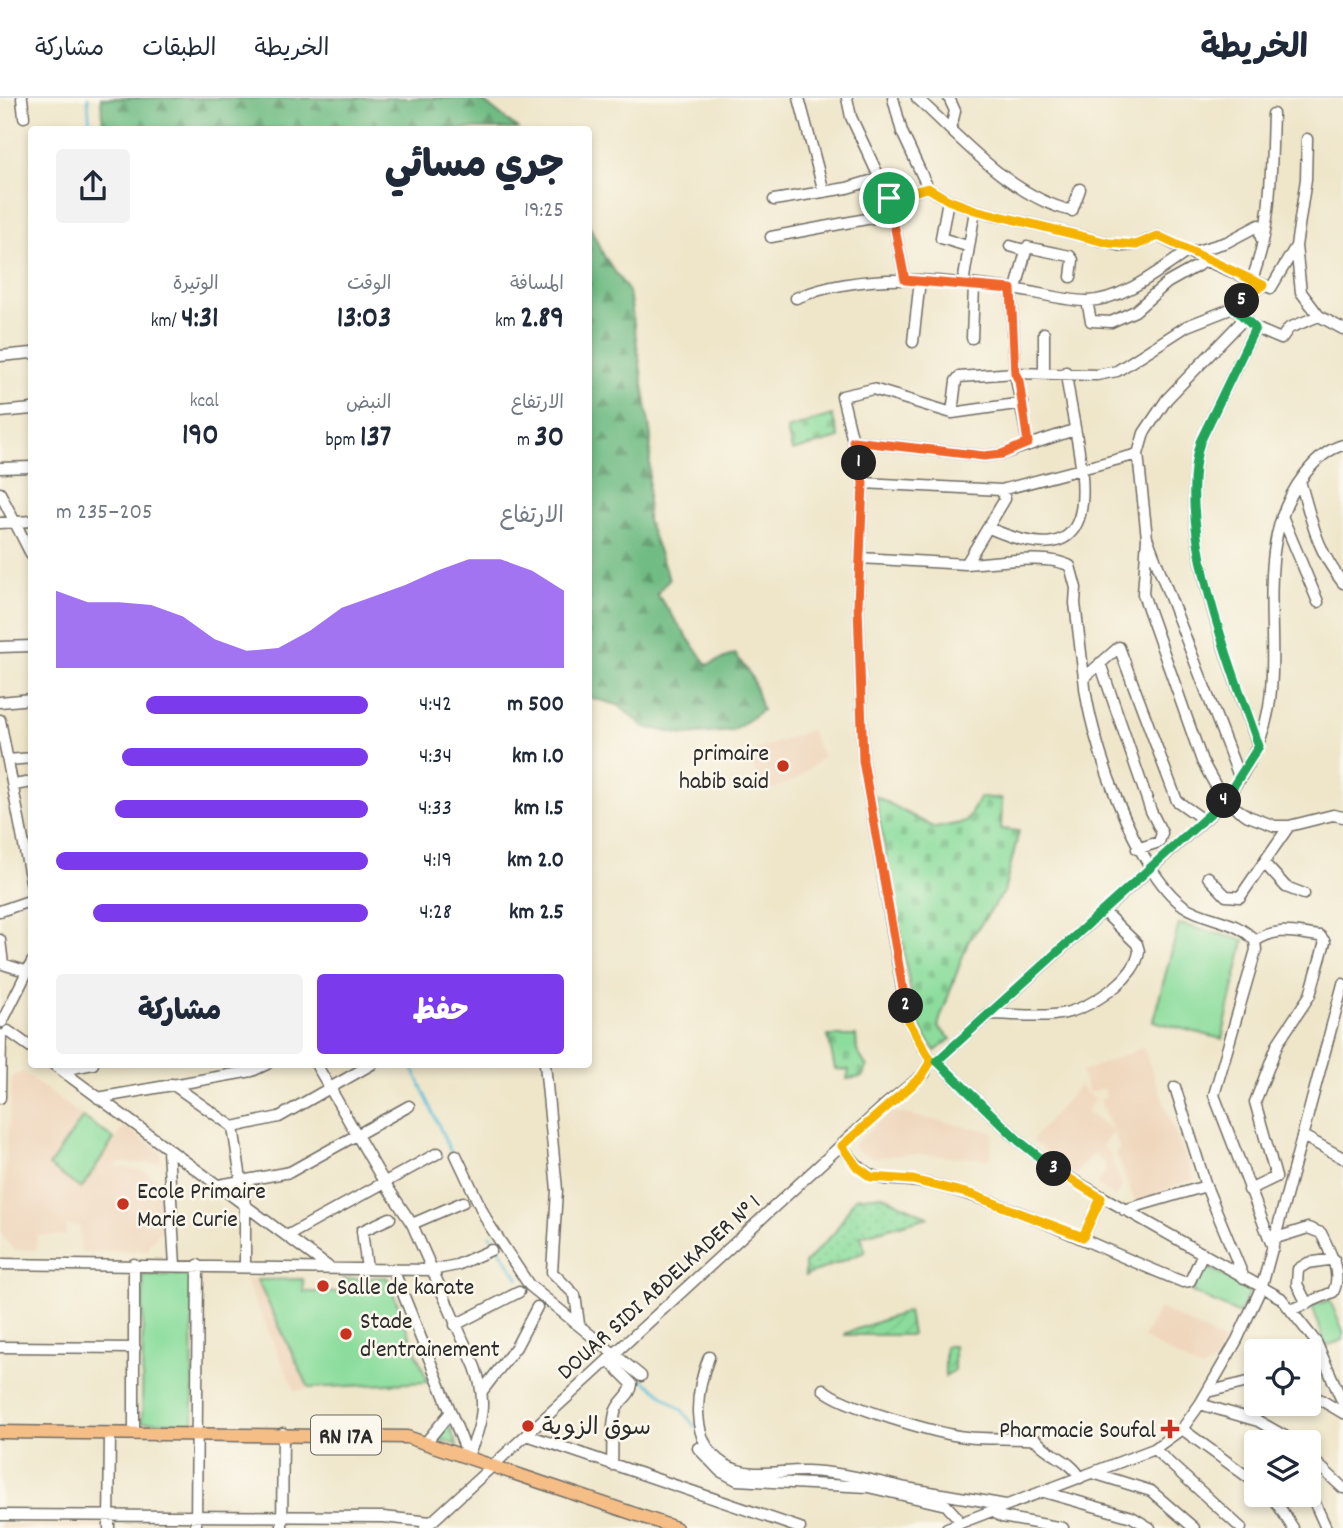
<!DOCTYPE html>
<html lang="ar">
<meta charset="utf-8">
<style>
body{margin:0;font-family:Dekko,"Playpen Sans Arabic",sans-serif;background:#f2f2f3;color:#1f2937;direction:rtl;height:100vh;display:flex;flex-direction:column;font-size:26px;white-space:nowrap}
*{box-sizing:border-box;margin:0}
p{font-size:23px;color:#747a83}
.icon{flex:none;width:38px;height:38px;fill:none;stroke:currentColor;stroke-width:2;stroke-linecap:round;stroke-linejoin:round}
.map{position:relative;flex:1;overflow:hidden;direction:ltr}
.details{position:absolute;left:28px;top:28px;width:564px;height:942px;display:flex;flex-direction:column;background:#fff;border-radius:7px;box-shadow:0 4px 10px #0003;direction:rtl}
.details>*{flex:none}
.controls{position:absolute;left:1244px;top:1241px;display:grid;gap:14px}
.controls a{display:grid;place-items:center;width:77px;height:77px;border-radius:7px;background:#fff;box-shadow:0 4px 10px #0003;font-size:35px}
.pin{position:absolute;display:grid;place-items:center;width:60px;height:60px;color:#fff;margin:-30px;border:4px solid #fff;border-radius:50%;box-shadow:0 2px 7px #0007}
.km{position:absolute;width:35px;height:35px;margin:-18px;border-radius:50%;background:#222;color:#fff;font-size:19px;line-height:35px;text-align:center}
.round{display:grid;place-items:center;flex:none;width:74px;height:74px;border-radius:7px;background:#f2f2f3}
.summary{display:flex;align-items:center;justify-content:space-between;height:119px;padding:0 28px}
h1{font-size:38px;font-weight:800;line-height:52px}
.metrics{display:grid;grid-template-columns:repeat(3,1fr);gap:10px;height:119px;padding:7px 28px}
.metrics div{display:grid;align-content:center}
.metrics b{font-size:30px;font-weight:800}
.metrics small{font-size:19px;font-weight:400}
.metrics p{font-size:19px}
.chart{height:196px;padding:14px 28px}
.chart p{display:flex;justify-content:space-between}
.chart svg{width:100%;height:126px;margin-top:7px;fill:#7c3aed;opacity:.7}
.button{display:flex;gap:14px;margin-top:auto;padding:14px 28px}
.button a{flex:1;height:80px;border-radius:7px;background:#7c3aed;color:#fff;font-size:28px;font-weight:800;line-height:80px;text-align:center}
.button a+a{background:#f2f2f3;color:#1f2937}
ul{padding:0 28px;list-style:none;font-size:23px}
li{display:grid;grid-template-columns:112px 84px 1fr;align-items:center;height:52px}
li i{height:18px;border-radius:9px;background:#7c3aed}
header{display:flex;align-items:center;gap:42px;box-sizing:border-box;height:98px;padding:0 35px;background:#fff;border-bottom:2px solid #e0e1e3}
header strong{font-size:33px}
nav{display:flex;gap:38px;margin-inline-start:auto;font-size:24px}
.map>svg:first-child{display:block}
</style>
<header>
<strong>الخريطة</strong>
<nav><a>الخريطة</a><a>الطبقات</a><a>مشاركة</a></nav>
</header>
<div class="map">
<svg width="1343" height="1430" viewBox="0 0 1343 1430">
<defs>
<pattern id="grass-dots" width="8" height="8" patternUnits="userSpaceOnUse" patternTransform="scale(1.75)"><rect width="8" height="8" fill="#8cdd9d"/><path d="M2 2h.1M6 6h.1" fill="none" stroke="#79be87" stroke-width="1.8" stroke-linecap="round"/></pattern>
<pattern id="forest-firs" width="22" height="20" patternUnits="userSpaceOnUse" patternTransform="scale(1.75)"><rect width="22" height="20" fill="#71bc84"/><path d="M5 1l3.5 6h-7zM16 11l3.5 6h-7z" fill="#5d996c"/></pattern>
<pattern id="cemetery-stones" width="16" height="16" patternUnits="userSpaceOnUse" patternTransform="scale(1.75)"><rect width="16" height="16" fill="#8cdd9d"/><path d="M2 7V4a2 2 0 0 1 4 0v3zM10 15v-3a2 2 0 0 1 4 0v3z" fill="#79be87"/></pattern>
<pattern id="park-crowns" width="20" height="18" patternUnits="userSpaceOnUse" patternTransform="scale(1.75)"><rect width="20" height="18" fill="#8cdd9d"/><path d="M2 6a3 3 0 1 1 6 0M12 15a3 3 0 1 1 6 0" fill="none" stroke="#79be87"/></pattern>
<pattern id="garden-furrows" width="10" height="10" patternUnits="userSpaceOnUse" patternTransform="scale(1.75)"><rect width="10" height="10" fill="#8cdd9d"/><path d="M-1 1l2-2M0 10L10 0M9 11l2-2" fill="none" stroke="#79be87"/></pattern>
</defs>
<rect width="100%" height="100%" fill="#fbf7ec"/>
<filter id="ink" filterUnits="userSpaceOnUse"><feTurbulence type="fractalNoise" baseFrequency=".0143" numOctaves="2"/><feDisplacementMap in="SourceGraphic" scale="14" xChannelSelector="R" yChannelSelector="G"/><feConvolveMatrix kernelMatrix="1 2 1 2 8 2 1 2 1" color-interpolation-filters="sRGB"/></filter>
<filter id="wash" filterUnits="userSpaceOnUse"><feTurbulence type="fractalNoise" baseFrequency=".00686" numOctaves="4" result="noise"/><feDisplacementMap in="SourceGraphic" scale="28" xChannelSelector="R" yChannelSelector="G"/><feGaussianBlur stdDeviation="1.57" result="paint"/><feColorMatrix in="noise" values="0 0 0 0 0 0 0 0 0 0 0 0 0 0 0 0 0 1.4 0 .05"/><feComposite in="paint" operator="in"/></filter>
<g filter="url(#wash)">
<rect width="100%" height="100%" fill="#efe6ca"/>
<path fill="#efd6bc" d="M810 632 823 659 794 683 764 694 747 656Z
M1143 950 1193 1081 1135 1104 1115 1054 1120 1052 1114 1034 1102 1048 1109 1054 1122 1089 1115 1099 1097 1085 1106 1074 1105 1066 1093 1056 1075 1077 1032 1042 1079 988 1094 1002 1086 1013 1113 1033 1100 1002 1106 998 1103 990 1089 995 1081 974Z
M22 974 114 1041 111 1048 125 1028 161 1055V1065H118L115 1068 147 1074 167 1093 166 1127 149 1146V1152L81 1154 80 1128 66 1127V1138L37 1137 36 1152H14L1 1137 12 979Z
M890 1013 993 1034 990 1061 910 1056 876 1060 861 1055 853 1048Z
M245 1181 257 1182 309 1290 295 1293Z
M1160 1210 1225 1244 1214 1265 1201 1272 1143 1240Z
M0 1427H102V1430H0Z"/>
<path fill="url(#grass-dots)" stroke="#5c8464" stroke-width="2" d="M882 1097 928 1119 861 1138 865 1154 805 1178V1165L835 1134 855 1100Z
M448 1325 457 1347 435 1340Z"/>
<path fill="url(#forest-firs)" stroke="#4e7458" stroke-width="2" d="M101 0H479L518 31H103Z
M588 125 604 158 629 194 651 339 647 422 669 481 657 496 707 567 735 556 752 579 762 612 733 633 685 637 645 629 618 607 588 599Z"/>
<path fill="url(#cemetery-stones)" stroke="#5c8464" stroke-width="2" d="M832 317 839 340 792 353 787 331Z
M875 698 935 730 966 724 980 699 1002 701 1001 731 1019 733 1004 794 968 844 940 921 938 929 951 941 935 953 916 923Z
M828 938H856L857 953 867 969 862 979 847 981 849 972 835 971Z"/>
<path fill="url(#park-crowns)" stroke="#5c8464" stroke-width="2" d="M945 1248H954V1272L945 1278Z"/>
<path fill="url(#garden-furrows)" stroke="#5c8464" stroke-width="2" d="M908 1213 912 1237H845L846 1235Z"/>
<path fill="#8cdd9d" stroke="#5c8464" stroke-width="2" d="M1179 826 1244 842 1222 941 1153 923Z
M83 1019 114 1041 81 1091 49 1068Z
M1205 1168 1251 1191 1239 1216 1192 1194Z
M143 1177H192L193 1324H142Z
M387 1179 428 1284 309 1290 257 1182 303 1181 304 1194H343V1181Z
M1330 1202 1343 1233V1242L1326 1248 1312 1208Z"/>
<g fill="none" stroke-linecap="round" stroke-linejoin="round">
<path stroke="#5bbed9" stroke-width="2.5" d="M88 0 90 32
M411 966 453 1059
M490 1137 519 1181
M641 1280 683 1313 695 1329
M948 1404 985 1412
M1065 1428 1075 1430"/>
</g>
</g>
<g filter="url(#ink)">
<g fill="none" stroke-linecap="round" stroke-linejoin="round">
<defs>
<path id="minor" d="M22 0 24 19
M799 0 824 94
M847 0 851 19 889 100 905 182
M893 0 902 34 928 90
M917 0C962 41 1010 98 1072 113L1080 91
M949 0 955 13 951 30
M889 100 928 90 948 102 975 112 1122 148 1136 147 1158 138 1206 163 1271 190 1296 148 1306 81 1307 41
M774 102 847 90 880 80
M948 102 941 140 967 148
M771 139 893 116
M1010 148 1024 152
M1296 148 1301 194 1319 218 1343 231
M1190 155 1227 144 1259 127 1261 140
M1252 182C1272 128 1271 73 1273 16
M963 186 975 112
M1011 191 1015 275 1028 345
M1016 191 1027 149 1070 158 1073 162 1071 179
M796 200C865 172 945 182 1018 192 1040 195 1065 203 1087 203 1123 202 1158 173 1187 154
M1087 203 1091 223 1111 224 1135 213 1167 185 1206 163
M1233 210 1255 230 1200 344C1175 430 1229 565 1258 647
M1243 222 1167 301 1144 335 1138 356 1147 440 1143 496 1202 663 1224 703 1248 718 1275 728H1289L1333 717 1343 719
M1255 230 1281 241 1289 230 1319 218
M1044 235V275
M972 240 974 188
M913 244 920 182
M0 258 32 255
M0 314 32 311
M952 315 956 283 959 279 1015 275 1097 277 1117 273 1187 228 1233 210 1263 187
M853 343 984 358 1002 356 1074 332
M1343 347C1328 351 1315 363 1305 376 1252 443 1281 530 1269 609 1262 649 1240 686 1212 715L937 963 1019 1043 1057 1073 1281 1200 1316 1244 1343 1305
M0 370 32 369
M1300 383C1312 423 1316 451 1343 485
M863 385 1001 392 1138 356
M0 395 32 458
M1282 418 1318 504
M0 425 32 423
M989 430C1128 491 1073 347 1066 274
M1148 442 1240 681
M860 460 966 466 1005 401 1001 392
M966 466C993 465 1047 455 1070 468L1076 490 1075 505 1084 580
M0 549 32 548
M1100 565 1151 713 1162 735 1159 744 1137 751
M0 604 32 601
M0 622 32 789
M8 662 32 660
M14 687 32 684
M1204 722 1177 703 1119 549 1084 580C1088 637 1136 775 1184 808 1206 823 1237 821 1255 843L1256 852 1214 997 1273 1150
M1265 766 1286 789 1304 796
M1208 779 1226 798 1240 799 1289 728
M0 813 32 802
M0 842 3 866 28 874
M988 916C1044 917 1069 926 1116 888 1126 880 1138 866 1139 853L1137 846 1103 813
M2 924 32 864
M8 933 32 950
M53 966 330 1170
M316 966 384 1084 412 1126 475 1269C487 1301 483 1327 468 1357
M545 966 557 1092 552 1174 575 1197 579 1226
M62 972 93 966
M921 979 931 963 909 924 905 907 863 662 858 507 863 385 842 298 873 291 952 315 1023 305
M172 986 233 1029 279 1019 372 966
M1175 989 1206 1088 1244 1180
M0 1000 1 937
M98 1000 252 973 267 966
M233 1029 245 1107V1168
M1303 1038 1343 1060
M842 1048C875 1095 886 1075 934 1087 1022 1108 1100 1152 1183 1184L1190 1183 1203 1155
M168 1052 175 1167
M456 1057 488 1125 529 1187 641 1278
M219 1087 290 1074 409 1008
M1249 1092 1276 1079 1255 1004 1278 945 1310 897 1325 844 1320 838C1294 835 1278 828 1255 843
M1124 1112 1206 1088
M412 1126 463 1104
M287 1138 438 1055
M1083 1139 1101 1100
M1276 1140 1308 1130 1321 1135C1329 1152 1343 1176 1333 1194L1291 1212
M0 1166 432 1172 457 1167 491 1152
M367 1171 362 1133 390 1120
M393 1171 468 1357
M1307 1206 1297 1186 1298 1171 1308 1165 1334 1161
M455 1227 519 1194
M0 1249 135 1250
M709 1259C696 1292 688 1343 724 1366 750 1382 778 1372 807 1373 840 1374 874 1383 906 1390 940 1396 973 1401 1006 1407
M608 1262 632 1286C631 1299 618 1302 615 1315 611 1331 613 1351 612 1367
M823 1291C840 1308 939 1336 966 1339 989 1342 1013 1339 1036 1342 1048 1357 1073 1363 1080 1380
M483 1292 516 1249 537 1209
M1207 1294 1256 1282
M1309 1295 1343 1315
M1200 1306 1258 1323 1295 1344
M1182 1331 1256 1385
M134 1334V1166
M527 1337 800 1430
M427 1343 450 1315
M698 1350 720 1373 737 1382 868 1389 946 1407 956 1418
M1154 1351 1241 1430
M1309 1358 1343 1390
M1093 1375 1151 1393 1194 1430
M1309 1392 1326 1430
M1044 1394 1132 1419 1150 1430
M1271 1396 1293 1430
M992 1413 1002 1419 1063 1430
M0 1417 383 1419 431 1424
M109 1430 110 1335
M196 1430 198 1167
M282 1430 283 1335
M425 1430 886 1006 925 975
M947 1430 1154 1351 1182 1331 1200 1306 1237 1242 1262 1188 1343 886"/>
<path id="major" d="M0 1334 407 1339 676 1430"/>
</defs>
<use href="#minor" stroke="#706c63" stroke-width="13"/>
<use href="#major" stroke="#706c63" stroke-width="15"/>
<use href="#minor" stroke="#fff" stroke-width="10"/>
<use href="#major" stroke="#f6be87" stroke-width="12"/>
</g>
</g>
<g fill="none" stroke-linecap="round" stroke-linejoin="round" filter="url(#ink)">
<defs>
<path id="split-1" d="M859 365 853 343 984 358 1002 356 1028 345 1019 283 1015 275 1011 191 905 182 889 100"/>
<path id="split-2" d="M859 365 863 385 858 507 863 663 906 908"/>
<path id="split-3" d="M906 908 909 924 931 963 921 979 842 1048 857 1069 871 1079 913 1082 970 1096 1083 1139 1101 1100 1054 1071"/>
<path id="split-4" d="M1054 1071 1019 1043 937 963 1224 703"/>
<path id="split-5" d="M1224 703 1259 648C1230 566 1175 430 1200 344L1255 230 1233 209 1242 203"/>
<path id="split-6" d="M889 100 928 90 948 102 975 112 1109 145 1136 147 1158 138 1263 187 1242 203"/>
</defs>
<use href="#split-1" stroke="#fff" stroke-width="14"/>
<use href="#split-2" stroke="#fff" stroke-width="14"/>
<use href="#split-3" stroke="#fff" stroke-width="14"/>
<use href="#split-4" stroke="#fff" stroke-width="14"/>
<use href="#split-5" stroke="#fff" stroke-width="14"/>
<use href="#split-6" stroke="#fff" stroke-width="14"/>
<use href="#split-1" stroke="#f0652b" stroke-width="9"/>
<use href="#split-2" stroke="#f0652b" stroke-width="9"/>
<use href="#split-3" stroke="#f5b400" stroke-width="9"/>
<use href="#split-4" stroke="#22a559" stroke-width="9"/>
<use href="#split-5" stroke="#22a559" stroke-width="9"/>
<use href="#split-6" stroke="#f5b400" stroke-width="9"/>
</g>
<g fill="#c8321e" stroke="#fbf7ec" stroke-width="2.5">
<circle cx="783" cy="668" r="7"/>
<circle cx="123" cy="1106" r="7"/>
<circle cx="323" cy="1188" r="7"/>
<circle cx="346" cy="1236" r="7"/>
<circle cx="528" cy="1328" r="7"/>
<path d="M1166.5 1320.5h7v7h7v7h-7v7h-7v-7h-7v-7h7z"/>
</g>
<g text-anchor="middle" stroke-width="5" stroke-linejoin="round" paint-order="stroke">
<rect fill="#fbf7ec" stroke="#696865" stroke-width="2" x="311" y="1317.5" width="70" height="39" rx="5"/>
<g font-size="23" font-weight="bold" fill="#2b2b2b">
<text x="346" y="1345">RN 17A</text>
</g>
<g font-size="24" fill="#2b2b2b" stroke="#fbf7ec" text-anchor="start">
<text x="769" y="662" text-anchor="end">primaire<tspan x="769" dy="28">habib said</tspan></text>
<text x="137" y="1100">Ecole Primaire<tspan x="137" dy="28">Marie Curie</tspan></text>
<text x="337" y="1196">Salle de karate</text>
<text x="360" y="1230">Stade<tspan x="360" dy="28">d'entrainement</tspan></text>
<text x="542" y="1336">سوق الزوية</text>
<text x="1156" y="1339" text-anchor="end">Pharmacie Soufal</text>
</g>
<g font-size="24" fill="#2b2b2b" stroke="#fbf7ec">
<text transform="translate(658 1188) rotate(-42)" y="8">DOUAR SIDI ABDELKADER N° 1</text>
</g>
</g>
</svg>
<div class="controls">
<a><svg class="icon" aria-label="locate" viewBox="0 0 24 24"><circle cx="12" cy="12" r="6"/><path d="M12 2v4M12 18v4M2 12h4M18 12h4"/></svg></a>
<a><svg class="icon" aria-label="layers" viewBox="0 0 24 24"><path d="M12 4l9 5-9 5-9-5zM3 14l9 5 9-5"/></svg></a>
</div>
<div class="pin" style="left:889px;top:100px;background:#1e9e55"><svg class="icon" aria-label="arrive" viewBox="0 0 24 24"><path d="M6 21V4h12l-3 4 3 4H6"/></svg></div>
<b class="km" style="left:859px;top:365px">1</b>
<b class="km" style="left:906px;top:908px">2</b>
<b class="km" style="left:1054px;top:1071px">3</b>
<b class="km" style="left:1224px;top:703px">4</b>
<b class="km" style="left:1242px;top:203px">5</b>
<section class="details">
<div class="summary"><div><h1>جري مسائي</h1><p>19:25</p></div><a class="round"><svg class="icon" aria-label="share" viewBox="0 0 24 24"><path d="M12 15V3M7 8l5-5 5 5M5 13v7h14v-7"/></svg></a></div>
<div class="metrics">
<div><p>المسافة</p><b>2.89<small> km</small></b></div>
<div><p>الوقت</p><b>13:03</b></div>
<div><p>الوتيرة</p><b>4:31<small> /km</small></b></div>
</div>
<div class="metrics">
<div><p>الارتفاع</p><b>30<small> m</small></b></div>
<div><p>النبض</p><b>137<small> bpm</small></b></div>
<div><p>kcal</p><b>190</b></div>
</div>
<div class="chart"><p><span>الارتفاع</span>205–235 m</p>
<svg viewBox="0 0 160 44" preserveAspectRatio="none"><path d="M0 44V17L10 21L20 21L30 22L40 26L50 34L60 38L70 37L80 31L90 23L100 19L110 15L120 10L130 6L140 6L150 10L160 17V44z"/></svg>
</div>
<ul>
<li><b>500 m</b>4:42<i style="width:71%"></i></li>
<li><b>1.0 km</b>4:34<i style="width:79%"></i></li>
<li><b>1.5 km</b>4:33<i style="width:81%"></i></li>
<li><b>2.0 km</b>4:19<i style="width:100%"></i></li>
<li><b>2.5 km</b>4:28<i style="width:88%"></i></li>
</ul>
<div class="button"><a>حفظ</a><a>مشاركة</a></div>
</section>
</div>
